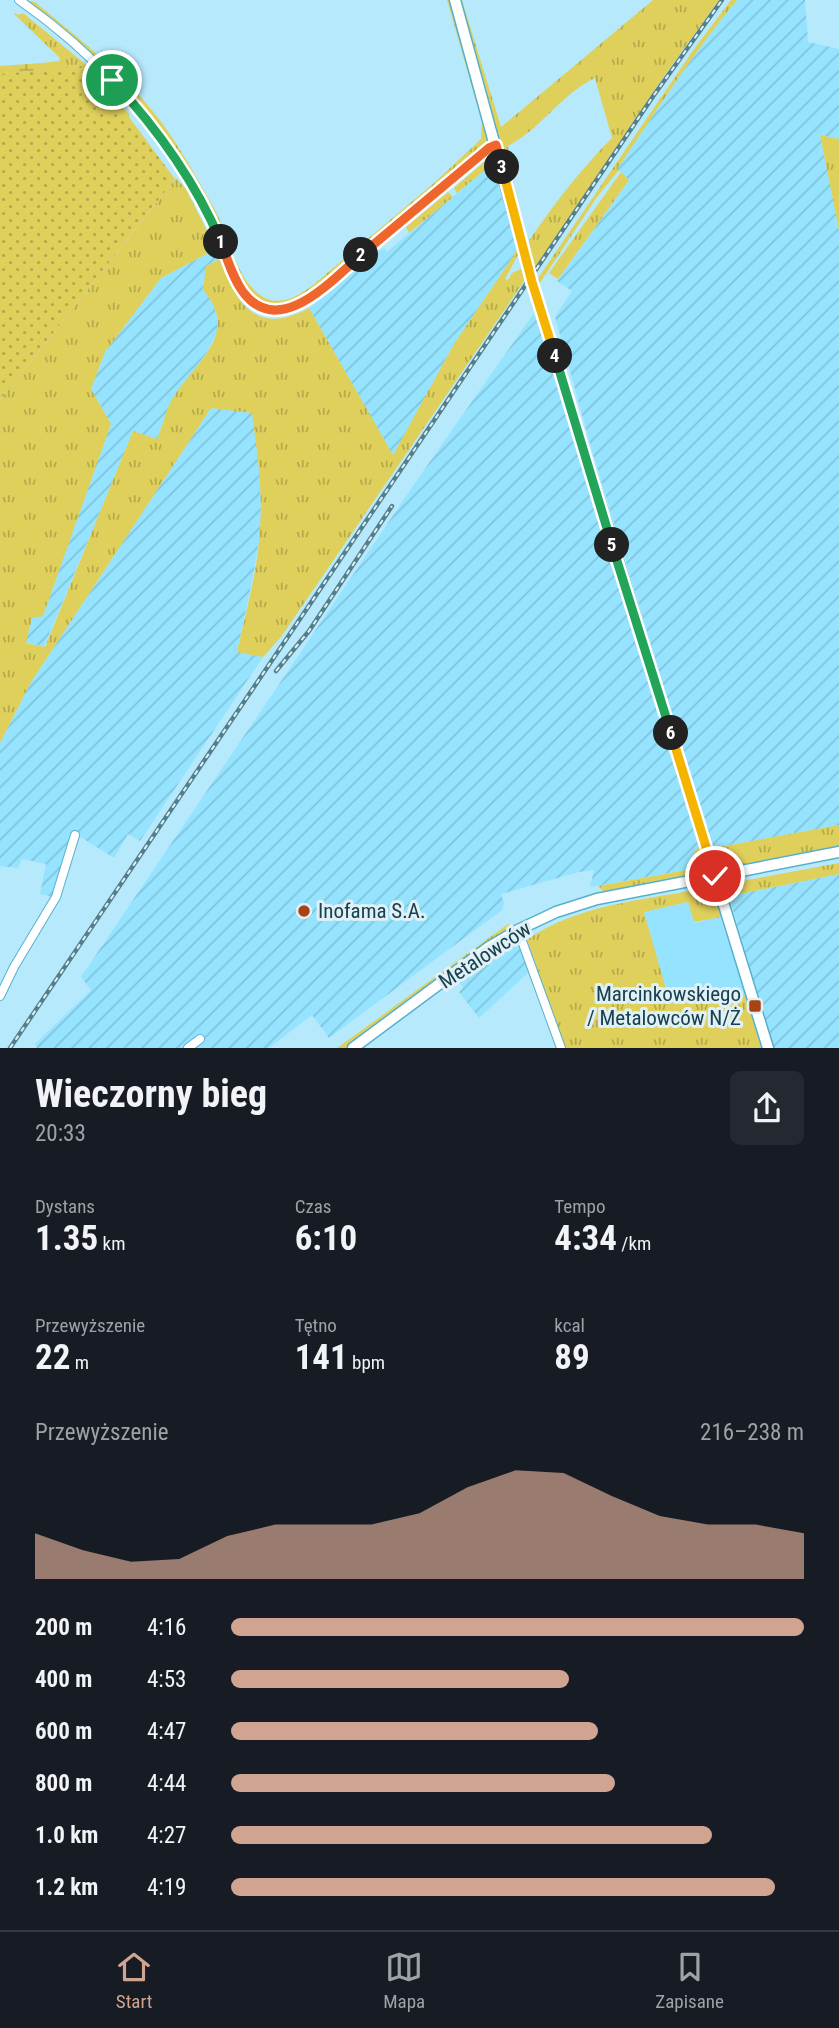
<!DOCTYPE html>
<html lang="pl">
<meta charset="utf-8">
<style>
body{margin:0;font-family:"Roboto Condensed",sans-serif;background:#242831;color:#f1f3f6;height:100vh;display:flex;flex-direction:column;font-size:26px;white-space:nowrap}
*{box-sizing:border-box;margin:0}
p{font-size:23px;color:#9ea1a6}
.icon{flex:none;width:38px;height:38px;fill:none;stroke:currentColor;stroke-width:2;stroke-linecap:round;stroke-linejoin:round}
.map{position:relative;height:1048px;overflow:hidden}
.panel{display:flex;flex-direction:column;background:#171b24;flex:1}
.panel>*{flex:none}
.pin{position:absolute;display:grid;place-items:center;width:60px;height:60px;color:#fff;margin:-30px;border:4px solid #fff;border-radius:50%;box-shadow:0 2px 7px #0007}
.km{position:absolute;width:35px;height:35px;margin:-18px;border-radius:50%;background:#222;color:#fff;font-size:19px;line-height:35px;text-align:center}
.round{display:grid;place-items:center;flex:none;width:74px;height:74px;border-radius:10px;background:#242831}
.summary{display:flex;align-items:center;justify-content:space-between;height:119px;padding:0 35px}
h1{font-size:38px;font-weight:700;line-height:52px}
.metrics{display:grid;grid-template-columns:repeat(3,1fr);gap:10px;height:119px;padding:7px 35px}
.metrics div{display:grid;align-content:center}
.metrics b{font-size:35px;font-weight:700}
.metrics small{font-size:19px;font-weight:400}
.metrics p{font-size:19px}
.chart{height:196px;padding:14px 35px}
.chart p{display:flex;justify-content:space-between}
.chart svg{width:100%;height:126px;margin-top:7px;fill:#d0a490;opacity:.7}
ul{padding:0 35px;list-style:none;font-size:23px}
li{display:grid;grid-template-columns:112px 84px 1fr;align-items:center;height:52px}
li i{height:18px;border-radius:9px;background:#d0a490}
.menu{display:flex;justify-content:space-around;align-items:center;height:98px;border-top:2px solid #363941;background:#171b24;font-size:19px;color:#9ea1a6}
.menu a{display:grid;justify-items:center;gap:4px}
.menu .on{color:#d0a490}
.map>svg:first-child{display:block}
</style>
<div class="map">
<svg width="839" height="1048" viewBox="0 0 839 1048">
<defs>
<pattern id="industrial-furrows" width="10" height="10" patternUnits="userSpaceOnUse" patternTransform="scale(1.75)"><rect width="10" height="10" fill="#95e3fe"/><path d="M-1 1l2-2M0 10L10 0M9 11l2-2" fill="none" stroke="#80c4db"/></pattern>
<pattern id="grass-tufts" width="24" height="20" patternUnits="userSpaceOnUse" patternTransform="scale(1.75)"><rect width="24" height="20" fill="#dfd05b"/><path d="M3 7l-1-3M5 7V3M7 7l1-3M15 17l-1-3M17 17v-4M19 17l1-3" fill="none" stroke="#b4aa4d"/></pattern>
<pattern id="wetland-marsh" width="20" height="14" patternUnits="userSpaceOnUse" patternTransform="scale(1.75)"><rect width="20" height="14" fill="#dfd05b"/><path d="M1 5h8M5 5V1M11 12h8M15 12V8" fill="none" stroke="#b4aa4d"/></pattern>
<pattern id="park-dots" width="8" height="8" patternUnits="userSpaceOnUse" patternTransform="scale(1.75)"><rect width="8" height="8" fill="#dfd05b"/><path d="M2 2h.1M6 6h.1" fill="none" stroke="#b4aa4d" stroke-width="1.8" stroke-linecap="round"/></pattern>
</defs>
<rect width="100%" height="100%" fill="#b6e9fb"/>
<path fill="#95e3fe" d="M689 902 694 923 720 917 746 995 670 1003 643 912Z"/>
<path fill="url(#industrial-furrows)" d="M737 0H805L808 42 839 49V139L820 135 839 230V825L713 848 592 451 555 317 572 291 557 281 629 180 617 168 707 36Z
M485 170 495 173 517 244 514 255 454 344 393 456 309 308 384 248 387 252Z
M216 249 220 259 206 266 217 318V332L207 352 171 402 157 439 133 432 44 647 25 642 32 618 43 615 111 424 91 389 105 352 161 278Z
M534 313 555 374 633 632 701 846 696 849 692 869 590 887 594 870 579 872 501 894 504 903 502 910 329 1038 312 1015 269 1048H37L35 1044 91 990 81 977 415 483Z
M211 408 252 413 260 471 261 529 252 582 237 651 263 657 140 841 128 834 114 858 79 836 72 834 53 897 40 894 46 864 22 859 18 868 0 866V743L31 682Z
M839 874V1048H773L729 896Z
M518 942 529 972 479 1018 459 992 463 988 460 983Z"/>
<path fill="url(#grass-tufts)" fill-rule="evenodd" d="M25 0 35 2C78 38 125 74 159 119 180 147 198 180 215 210 229 236 235 277 260 295 278 308 297 297 313 285L434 183 481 139 482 122 447 0H452L491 137 488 144 314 290C294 304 272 314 252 295 237 281 230 256 223 238 215 220 207 203 197 186 154 110 93 53 25 0Z
M458 0H462L501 127 653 0H719L662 79 533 271 501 147ZM595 78 612 138C580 170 554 204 528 242L511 172 508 146C541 129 561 94 595 78Z
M731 0H737C693 53 656 111 618 168L619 170 597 197 538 286 536 281 694 49Z
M15 13 18 15 23 13 84 63 130 115 128 116 82 66 45 70 42 63 59 61 60 58 14 14Z
M820 135 839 139V230Z
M485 161 493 162 496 166 520 251 505 279 508 280 512 273 523 268 527 277 281 637 263 657 237 652C246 611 258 570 260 528 263 490 257 452 252 413L211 408 31 682 0 743V400L176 178 186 189 216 249 161 278 105 352 91 389 111 424 43 616 32 618 26 643 45 647 133 431 157 439C162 427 165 414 170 403 190 365 243 336 203 290L206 266 220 259C237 304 256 337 309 308L393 455 454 344 514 255 517 244 495 173 485 170 457 193 454 188Z
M621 172 629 180 558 279 549 273Z
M448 192 453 197 409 233 406 227Z
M839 825V848L724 870 718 865 714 859 716 858 713 848Z
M701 846 705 865 702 871 692 877 606 894 598 886 692 869C692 859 692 851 701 846Z
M839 863V874L729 896 726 888 731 883Z
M706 888 712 889 722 917 694 922 688 902 644 912 670 1003 746 995 761 1048H565L527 940C574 905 649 899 706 888Z
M508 924 512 925V927L347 1048H337Z"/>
<path fill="url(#wetland-marsh)" d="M42 63 45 70 0 74V66Z"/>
<path fill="url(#park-dots)" d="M82 66 126 113 175 179 0 400V74Z"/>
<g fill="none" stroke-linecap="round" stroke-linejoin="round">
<defs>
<path id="street" d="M19 0C92 51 156 119 199 197 215 226 225 256 239 285 259 316 280 315 309 299L484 151 496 145
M518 930 561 1048
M0 996 14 967 56 897 75 835
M188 1048 200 1039"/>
<path id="secondary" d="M455 0 535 292 768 1048
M353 1048 489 947 518 930 556 912 597 899 839 852"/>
</defs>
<use href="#street" stroke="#55b0ce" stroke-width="10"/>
<use href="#secondary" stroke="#55b0ce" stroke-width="13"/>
<use href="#street" stroke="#fff" stroke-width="8"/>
<use href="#secondary" stroke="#fff" stroke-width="10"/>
<defs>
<path id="rail" d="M276 671 309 631 392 506
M10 1048 654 95 722 0"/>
</defs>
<use href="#rail" stroke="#537f8d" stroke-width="4.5"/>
<use href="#rail" stroke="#dff0f6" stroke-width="2" stroke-dasharray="5" stroke-linecap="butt"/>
</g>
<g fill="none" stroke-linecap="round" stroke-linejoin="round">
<defs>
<path id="split-1" d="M112 80C157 128 195 181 221 242"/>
<path id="split-2" d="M221 242C227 259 233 278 243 292 279 340 332 280 361 255"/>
<path id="split-3" d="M361 255 489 148 496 145 502 167"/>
<path id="split-4" d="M502 167 532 282 555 356"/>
<path id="split-5" d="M555 356 612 545"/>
<path id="split-6" d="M612 545 671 733"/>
<path id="split-7" d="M671 733 715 876"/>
</defs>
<use href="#split-1" stroke="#fff" stroke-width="14"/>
<use href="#split-2" stroke="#fff" stroke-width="14"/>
<use href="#split-3" stroke="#fff" stroke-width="14"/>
<use href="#split-4" stroke="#fff" stroke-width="14"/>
<use href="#split-5" stroke="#fff" stroke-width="14"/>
<use href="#split-6" stroke="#fff" stroke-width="14"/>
<use href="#split-7" stroke="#fff" stroke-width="14"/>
<use href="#split-1" stroke="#22a559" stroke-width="9"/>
<use href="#split-2" stroke="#f0652b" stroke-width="9"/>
<use href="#split-3" stroke="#f0652b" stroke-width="9"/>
<use href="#split-4" stroke="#f5b400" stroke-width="9"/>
<use href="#split-5" stroke="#22a559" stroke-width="9"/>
<use href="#split-6" stroke="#22a559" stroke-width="9"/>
<use href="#split-7" stroke="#f5b400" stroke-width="9"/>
</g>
<g fill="#a84414" stroke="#dff0f6" stroke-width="2.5">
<circle cx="304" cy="911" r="7"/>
<rect x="748" y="999" width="14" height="14" rx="3.5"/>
</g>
<g text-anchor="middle" stroke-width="6" stroke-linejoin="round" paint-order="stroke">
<g font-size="21" fill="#19404c" stroke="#dff0f6" text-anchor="start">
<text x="318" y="918">Inofama S.A.</text>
<text x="741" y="1001" text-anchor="end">Marcinkowskiego<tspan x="741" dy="24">/ Metalowców N/Ż</tspan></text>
</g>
<g font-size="21" fill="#19404c" stroke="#dff0f6">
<text transform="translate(485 955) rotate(-33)" y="7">Metalowców</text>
</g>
</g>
</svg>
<div class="pin" style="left:112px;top:80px;background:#1e9e55"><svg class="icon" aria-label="arrive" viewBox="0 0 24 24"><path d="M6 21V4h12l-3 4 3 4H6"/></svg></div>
<div class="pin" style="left:715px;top:876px;background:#d93025"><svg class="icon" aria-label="check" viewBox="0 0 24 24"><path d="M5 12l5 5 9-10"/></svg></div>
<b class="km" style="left:221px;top:242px">1</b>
<b class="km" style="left:361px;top:255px">2</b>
<b class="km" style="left:502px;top:167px">3</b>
<b class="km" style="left:555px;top:356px">4</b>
<b class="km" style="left:612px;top:545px">5</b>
<b class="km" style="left:671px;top:733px">6</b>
</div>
<section class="panel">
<div class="summary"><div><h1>Wieczorny bieg</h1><p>20:33</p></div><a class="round"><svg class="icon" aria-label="share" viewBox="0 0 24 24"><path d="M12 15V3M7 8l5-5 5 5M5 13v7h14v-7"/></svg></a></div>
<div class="metrics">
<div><p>Dystans</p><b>1.35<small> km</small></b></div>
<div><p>Czas</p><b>6:10</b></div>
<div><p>Tempo</p><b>4:34<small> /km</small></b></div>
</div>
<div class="metrics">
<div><p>Przewyższenie</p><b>22<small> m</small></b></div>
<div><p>Tętno</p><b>141<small> bpm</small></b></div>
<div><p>kcal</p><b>89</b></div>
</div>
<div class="chart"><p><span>Przewyższenie</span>216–238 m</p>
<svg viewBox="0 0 160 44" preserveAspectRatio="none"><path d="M0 44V28L10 34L20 38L30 37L40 29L50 25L60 25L70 25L80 21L90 12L100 6L110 7L120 15L130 22L140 25L150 25L160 28V44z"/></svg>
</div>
<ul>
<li><b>200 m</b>4:16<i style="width:100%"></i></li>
<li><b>400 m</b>4:53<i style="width:59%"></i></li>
<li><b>600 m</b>4:47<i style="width:64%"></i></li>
<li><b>800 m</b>4:44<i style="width:67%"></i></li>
<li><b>1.0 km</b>4:27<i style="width:84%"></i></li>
<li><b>1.2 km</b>4:19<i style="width:95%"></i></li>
</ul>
</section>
<nav class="menu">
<a class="on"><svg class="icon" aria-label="home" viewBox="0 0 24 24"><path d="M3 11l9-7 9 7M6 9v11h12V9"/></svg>Start</a>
<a><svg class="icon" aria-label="map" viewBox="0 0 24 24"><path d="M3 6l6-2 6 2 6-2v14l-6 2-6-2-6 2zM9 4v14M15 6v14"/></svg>Mapa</a>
<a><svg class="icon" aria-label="saved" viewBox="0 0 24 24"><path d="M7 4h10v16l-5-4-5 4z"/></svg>Zapisane</a>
</nav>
